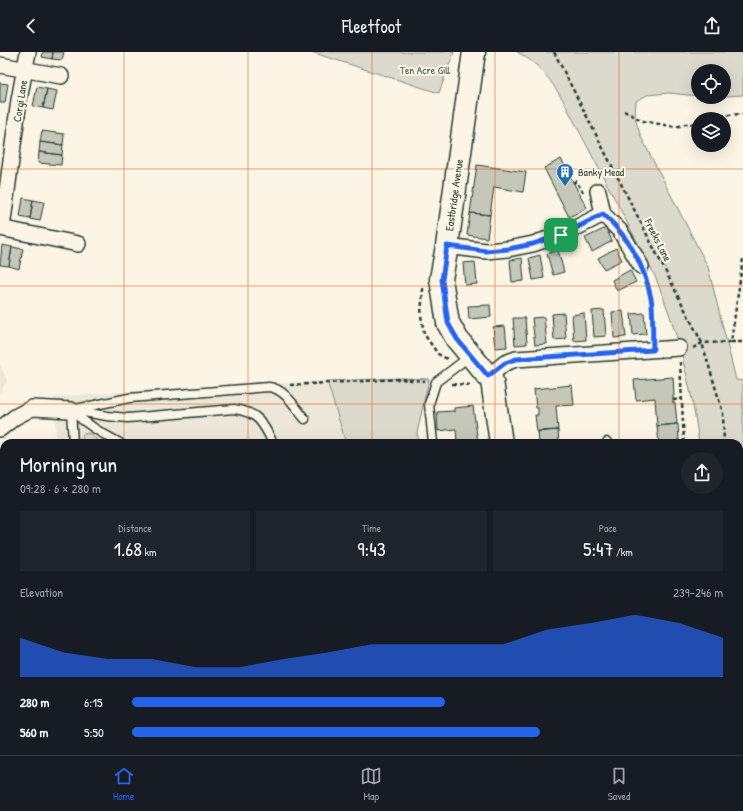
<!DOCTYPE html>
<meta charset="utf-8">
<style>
body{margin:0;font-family:"Patrick Hand",sans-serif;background:#20242c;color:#f1f3f6;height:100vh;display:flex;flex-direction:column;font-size:15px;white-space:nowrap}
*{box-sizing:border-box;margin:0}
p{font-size:13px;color:#9ea1a6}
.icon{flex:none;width:22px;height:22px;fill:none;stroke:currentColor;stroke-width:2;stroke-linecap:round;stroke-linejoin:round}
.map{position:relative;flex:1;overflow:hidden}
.drawer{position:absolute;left:0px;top:387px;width:743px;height:316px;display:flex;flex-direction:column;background:#171b24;border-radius:12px 12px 0 0;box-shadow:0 4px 16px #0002}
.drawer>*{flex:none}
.controls{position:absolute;left:691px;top:12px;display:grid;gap:8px}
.controls a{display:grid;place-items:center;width:40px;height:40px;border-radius:50%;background:#171b24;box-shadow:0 4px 16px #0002;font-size:20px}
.pin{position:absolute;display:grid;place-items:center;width:34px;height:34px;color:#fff;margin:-17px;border-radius:8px;box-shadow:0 2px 6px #0006}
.round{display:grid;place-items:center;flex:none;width:42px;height:42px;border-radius:21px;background:#20242c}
.summary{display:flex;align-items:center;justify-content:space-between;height:68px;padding:0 20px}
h1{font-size:22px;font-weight:600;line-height:30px}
.metrics{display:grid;grid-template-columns:repeat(3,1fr);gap:6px;height:68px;padding:4px 20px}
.metrics div{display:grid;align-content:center;border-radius:0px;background:#20242c;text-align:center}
.metrics b{font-size:20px;font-weight:600}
.metrics small{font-size:11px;font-weight:400}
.metrics p{font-size:11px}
.chart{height:112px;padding:8px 20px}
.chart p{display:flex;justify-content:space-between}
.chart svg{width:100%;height:72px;margin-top:4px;fill:#2563eb;opacity:.7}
ul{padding:0 20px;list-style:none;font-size:13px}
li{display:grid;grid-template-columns:64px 48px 1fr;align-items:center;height:30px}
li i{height:10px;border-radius:5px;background:#2563eb}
header{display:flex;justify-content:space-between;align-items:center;height:52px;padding:0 20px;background:#171b24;font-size:18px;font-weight:600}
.dock{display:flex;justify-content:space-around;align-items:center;height:56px;border-top:1px solid #363941;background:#171b24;font-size:11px;color:#9ea1a6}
.dock a{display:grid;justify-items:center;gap:2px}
.dock .current{color:#2563eb}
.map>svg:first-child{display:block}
</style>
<header><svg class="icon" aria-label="back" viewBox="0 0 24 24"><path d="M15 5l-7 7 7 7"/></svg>Fleetfoot<svg class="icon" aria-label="share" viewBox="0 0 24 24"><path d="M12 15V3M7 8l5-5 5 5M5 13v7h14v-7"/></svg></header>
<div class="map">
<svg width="743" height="703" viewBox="0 0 743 703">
<rect width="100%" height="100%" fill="#fcf5e5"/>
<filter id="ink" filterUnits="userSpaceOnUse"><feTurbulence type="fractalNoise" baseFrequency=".025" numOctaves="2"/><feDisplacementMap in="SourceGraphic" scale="8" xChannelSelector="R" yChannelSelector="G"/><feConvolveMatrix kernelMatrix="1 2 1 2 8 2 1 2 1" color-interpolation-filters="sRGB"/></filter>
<g filter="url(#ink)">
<path fill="#ece7d8" d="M0 312 7 329 0 342Z
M327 329 346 391H97L96 387 81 391H56L54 345 146 338Z
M4 459V603H0V460Z
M0 672H4V699H110L116 703H0Z"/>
<path fill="#dcdacc" stroke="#7e8c80" d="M311 0H454L439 41Z
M517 0H743V43L724 44V19H698V44L669 41 647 43 636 49 635 66 641 85 708 215 736 328 743 329V539H740L739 597V391H699C692 336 676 273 654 222L563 48C548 25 542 14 517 0Z
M402 326 429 327 417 381 419 391H346L327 329Z
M90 381 96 387 97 391H81L83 382Z
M0 602H4V669H0Z
M163 699H406L400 703H168Z
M710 699H737V703H710Z"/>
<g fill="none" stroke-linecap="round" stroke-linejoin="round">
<path stroke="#758479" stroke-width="4.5" d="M149 699 150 703"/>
</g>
<path fill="#c5c7b9" stroke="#1f3d34" d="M43 0H53L52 7 42 5Z
M53 0H64L62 8 52 7Z
M0 31 8 32 5 51H0Z
M37 35 47 37 43 56 33 54Z
M47 37 57 39 53 58 43 56Z
M42 79 64 82 63 93 40 90Z
M40 90 63 93 62 103 39 100Z
M39 100 62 103 61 113 38 111Z
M561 107 587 156 569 165 544 116Z
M477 113 526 120 523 140 494 135 490 163 470 161Z
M23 146 33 148 30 167 20 165Z
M33 148 44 150 40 169 30 167Z
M470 161 490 163 487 186 467 183Z
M606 176 612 189 592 200 585 186Z
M2 193 12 195 9 214 0 213Z
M12 195 23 197 19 217 9 214Z
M616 196 622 208 604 217 598 206Z
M558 198 564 220 553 223 547 202Z
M540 203 544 226 533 228 529 206Z
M522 206 524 229 512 230 510 208Z
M475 210 477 232 465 233 463 211Z
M630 218 636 230 617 239 612 228Z
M490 253 491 265 469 267 468 254Z
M604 258 606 284 594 285 592 259Z
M623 259 626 285 614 286 612 260Z
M564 261 566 287 554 288 552 262Z
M584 261 586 288 574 289 572 263Z
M644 261 646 282 633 283 631 262Z
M544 265 547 292 535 293 532 266Z
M513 266H525L527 292 515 293Z
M505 274 507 295 495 296 493 275Z
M673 325 674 344H673V351H675L677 370 676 372 657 374 655 346 636 348 634 328Z
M572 333 574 353 556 354 558 378 537 380 535 363H538V356H536L534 337Z
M473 354 478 391H457L456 377 438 379 437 360 453 359 454 360V356Z
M678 372 679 388H677V391H659L657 374Z
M558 378 559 391H539L538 379Z
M0 555H4V573H0Z
M0 677H4V699H16L0 703Z
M16 699H46L47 703H8V701Z
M49 699H69L71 703H50Z"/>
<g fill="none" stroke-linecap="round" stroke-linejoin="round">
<defs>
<path id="lane" d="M607 390V391
M73 391 71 358 129 346 269 335C285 337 295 355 305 367
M120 391C101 381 87 373 71 358L107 364 128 366 234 357C258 360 263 371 273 391
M433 391 429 352 436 330 470 304"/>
<path id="street" d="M0 13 61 24
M598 139 603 162 620 179 641 214
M0 176 78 192
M2 176 19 48 28 0
M447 194 486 199 508 197 533 192 568 180 603 162
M489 324 505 311 516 307 679 296
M0 377 15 365 32 356 71 358"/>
<path id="secondary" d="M474 0 447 194 441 227 448 271 457 287 492 329 501 391
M739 429H743"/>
</defs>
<use href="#lane" stroke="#1f3d34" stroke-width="11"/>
<use href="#street" stroke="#1f3d34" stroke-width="18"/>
<use href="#secondary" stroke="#1f3d34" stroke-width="25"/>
<path stroke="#1f3d34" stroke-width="2.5" stroke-dasharray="4 3" stroke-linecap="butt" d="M554 0 702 291 723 361 724 391
M624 59 643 69 676 75 689 71 696 73 698 72
M707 67 727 63 743 62
M573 131 576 129 583 140
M645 227 651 247 653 283
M423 236 421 263 424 282 438 302 449 308
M731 290H743
M693 296 702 291 731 290 743 207
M680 310 684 391
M452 332 473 333
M290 333 401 327 425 329
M673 348 682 347
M739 404 743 403
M739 542 743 541
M117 699 122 703
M700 699V703
M439 703 444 699
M729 703V699"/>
<use href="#lane" stroke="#fcf5e5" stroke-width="8"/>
<use href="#street" stroke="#fcf5e5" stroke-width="15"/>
<use href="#secondary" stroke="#fcf5e5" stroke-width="22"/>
</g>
</g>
<g fill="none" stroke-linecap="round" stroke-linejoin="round" filter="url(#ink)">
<defs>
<path id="route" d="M603 162C628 184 644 213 651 246 654 260 652 282 653 298L516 307 505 311 488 324 457 287 448 271 442 228 447 194 486 199 508 197 533 192 568 180Z"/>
</defs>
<use href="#route" stroke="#fff" stroke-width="8"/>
<use href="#route" stroke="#2563eb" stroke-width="5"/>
</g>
<path fill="none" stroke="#e8590c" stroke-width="1" stroke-opacity="0.55" d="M124 0V391M248 0V391M372 0V391M495 0V391M619 0V391M0 117H743M0 234H743M0 352H743M0 469H4M739 469H743M0 586H4M739 586H743M124 699V703M248 699V703M372 699V703M495 699V703M619 699V703"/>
<defs>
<symbol id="building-pin" viewBox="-11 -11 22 30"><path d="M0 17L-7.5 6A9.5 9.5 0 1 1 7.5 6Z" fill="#1f6fb2" stroke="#fcf5e5"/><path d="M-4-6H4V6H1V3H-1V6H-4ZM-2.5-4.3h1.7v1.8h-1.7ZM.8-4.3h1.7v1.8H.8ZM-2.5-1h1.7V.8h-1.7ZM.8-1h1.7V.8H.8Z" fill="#fff"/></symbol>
</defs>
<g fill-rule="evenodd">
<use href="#building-pin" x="555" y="110" width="20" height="27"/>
</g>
<g text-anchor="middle" stroke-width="4" stroke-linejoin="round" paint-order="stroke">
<g font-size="11" fill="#455c52" stroke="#fcf5e5">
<text x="425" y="22">Ten Acre Gill</text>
</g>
<g font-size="11" fill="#1f3d34" stroke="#fcf5e5">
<text transform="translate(20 49) rotate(-81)" y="4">Corgi Lane</text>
<text transform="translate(454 143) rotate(-82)" y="4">Eastbridge Avenue</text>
<text transform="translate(658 188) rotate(63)" y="4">Freeks Lane</text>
</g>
<g font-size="11" fill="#1f3d34" stroke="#fcf5e5" text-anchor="start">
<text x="578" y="124">Banky Mead</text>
</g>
</g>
</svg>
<div class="controls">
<a><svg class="icon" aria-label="locate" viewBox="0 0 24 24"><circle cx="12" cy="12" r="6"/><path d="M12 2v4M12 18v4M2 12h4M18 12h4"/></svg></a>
<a><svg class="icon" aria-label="layers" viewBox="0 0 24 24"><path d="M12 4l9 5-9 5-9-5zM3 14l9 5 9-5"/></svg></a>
</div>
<div class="pin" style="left:561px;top:183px;background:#1e9e55"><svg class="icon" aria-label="arrive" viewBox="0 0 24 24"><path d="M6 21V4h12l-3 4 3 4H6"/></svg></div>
<section class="drawer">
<div class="summary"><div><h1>Morning run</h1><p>09:28 · 6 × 280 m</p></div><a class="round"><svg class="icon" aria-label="share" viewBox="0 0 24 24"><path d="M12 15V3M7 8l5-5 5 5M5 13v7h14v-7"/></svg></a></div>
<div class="metrics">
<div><p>Distance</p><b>1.68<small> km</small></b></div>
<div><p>Time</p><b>9:43</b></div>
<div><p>Pace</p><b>5:47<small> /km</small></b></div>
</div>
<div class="chart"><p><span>Elevation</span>239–246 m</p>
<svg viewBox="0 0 160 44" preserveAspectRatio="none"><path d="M0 44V20L10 29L20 33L30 33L40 38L50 38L60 33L70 29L80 24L90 24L100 24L110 24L120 15L130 11L140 6L150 11L160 20V44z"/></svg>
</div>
<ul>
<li><b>280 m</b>6:15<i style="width:53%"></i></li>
<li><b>560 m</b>5:50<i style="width:69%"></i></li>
</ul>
</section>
</div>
<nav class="dock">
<a class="current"><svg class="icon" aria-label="home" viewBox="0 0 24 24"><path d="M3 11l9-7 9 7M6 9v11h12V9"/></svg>Home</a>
<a><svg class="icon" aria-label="map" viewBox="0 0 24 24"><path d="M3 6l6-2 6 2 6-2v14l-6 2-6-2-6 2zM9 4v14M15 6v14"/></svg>Map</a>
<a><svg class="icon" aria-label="saved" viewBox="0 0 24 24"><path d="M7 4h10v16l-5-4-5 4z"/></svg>Saved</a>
</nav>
